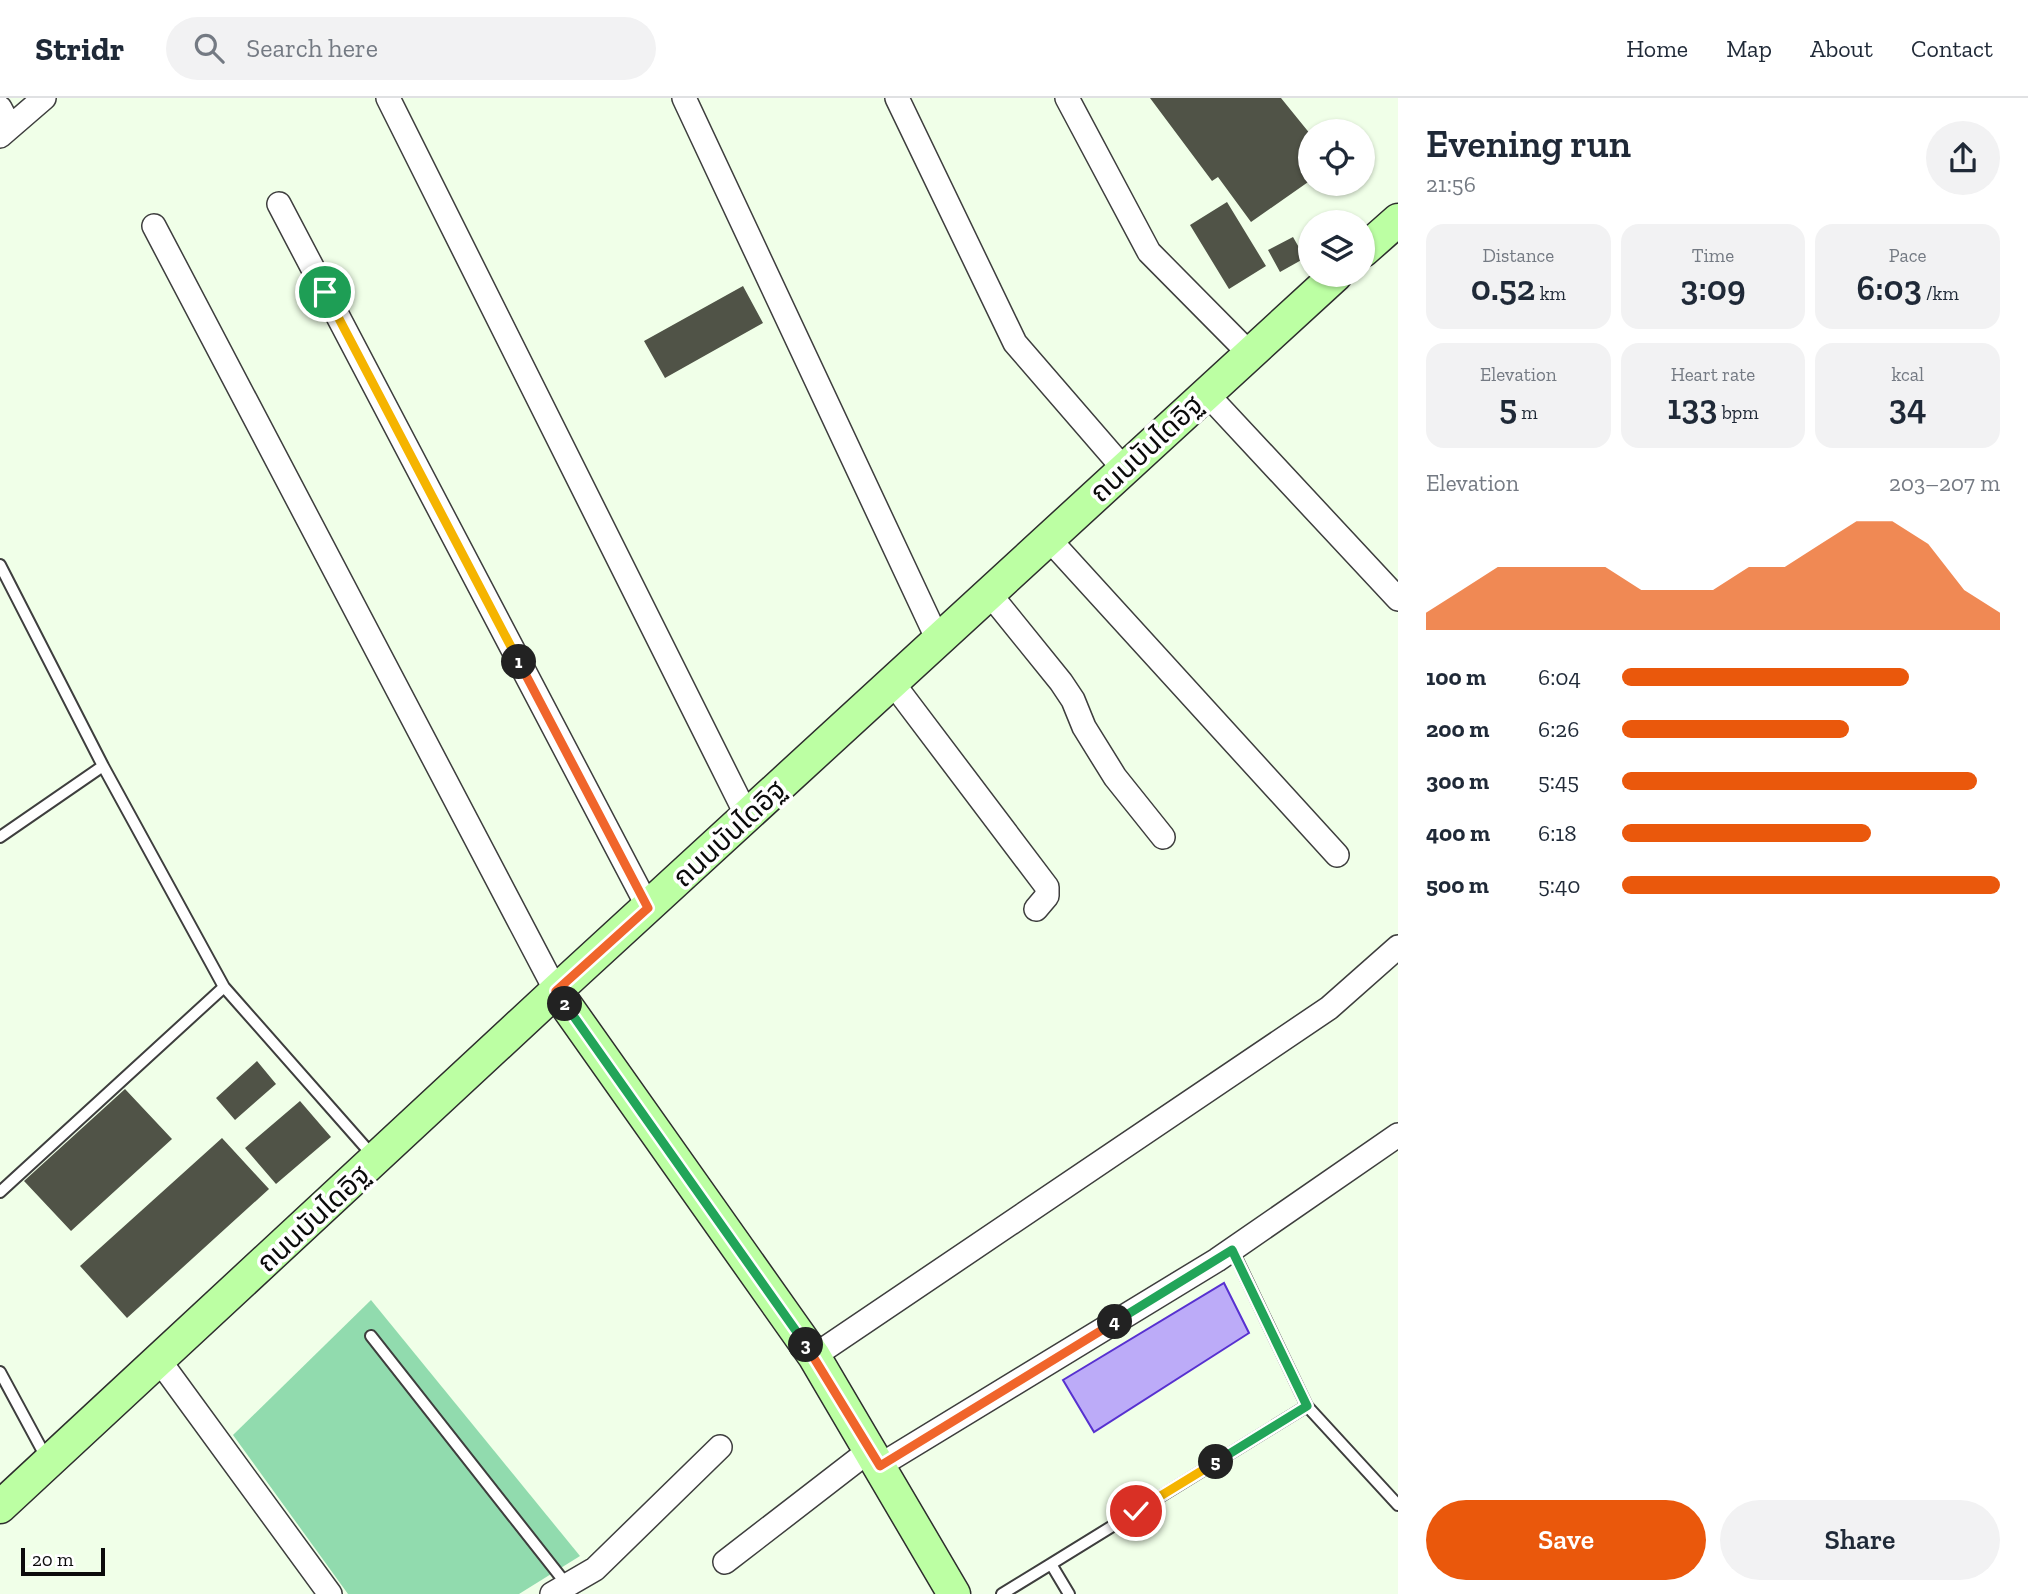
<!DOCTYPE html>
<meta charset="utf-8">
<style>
body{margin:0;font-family:"Zilla Slab","Noto Sans Thai",serif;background:#f2f2f3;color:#1f2937;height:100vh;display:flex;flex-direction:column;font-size:26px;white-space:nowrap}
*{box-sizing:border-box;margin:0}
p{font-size:23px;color:#747a83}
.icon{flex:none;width:38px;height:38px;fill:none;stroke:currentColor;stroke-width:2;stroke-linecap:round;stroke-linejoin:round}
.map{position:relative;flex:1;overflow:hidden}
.sheet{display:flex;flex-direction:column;background:#fff;width:630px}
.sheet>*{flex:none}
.buttons{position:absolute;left:1298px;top:21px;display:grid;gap:14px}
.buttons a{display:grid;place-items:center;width:77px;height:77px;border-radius:50%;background:#fff;box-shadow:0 2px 5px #0004;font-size:35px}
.scale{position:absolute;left:21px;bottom:18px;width:84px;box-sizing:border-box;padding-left:7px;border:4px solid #0b0b0b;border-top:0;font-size:19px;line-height:24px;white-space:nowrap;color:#0b0b0b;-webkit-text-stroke:5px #fff;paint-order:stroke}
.pin{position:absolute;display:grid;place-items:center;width:60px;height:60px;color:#fff;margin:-30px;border:4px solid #fff;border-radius:50%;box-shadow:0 2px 7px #0007}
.km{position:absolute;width:35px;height:35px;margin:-18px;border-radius:50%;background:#222;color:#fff;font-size:19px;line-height:35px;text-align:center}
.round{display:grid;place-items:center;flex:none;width:74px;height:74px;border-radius:37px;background:#f2f2f3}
.overview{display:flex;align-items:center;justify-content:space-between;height:119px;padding:0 28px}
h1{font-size:38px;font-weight:600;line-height:52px}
.stats{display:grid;grid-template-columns:repeat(3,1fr);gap:10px;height:119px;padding:7px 28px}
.stats div{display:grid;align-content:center;border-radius:18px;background:#f2f2f3;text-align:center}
.stats b{font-size:35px;font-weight:600}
.stats small{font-size:19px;font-weight:400}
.stats p{font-size:19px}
.chart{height:196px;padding:14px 28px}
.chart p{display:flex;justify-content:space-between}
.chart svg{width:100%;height:126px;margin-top:7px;fill:#ea580c;opacity:.7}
.cta{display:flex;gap:14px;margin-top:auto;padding:14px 28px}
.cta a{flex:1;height:80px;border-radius:42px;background:#ea580c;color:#fff;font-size:28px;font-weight:600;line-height:80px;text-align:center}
.cta a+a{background:#f2f2f3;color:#1f2937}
ul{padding:0 28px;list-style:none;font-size:23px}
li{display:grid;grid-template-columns:112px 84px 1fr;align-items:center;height:52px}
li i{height:18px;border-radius:9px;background:#ea580c}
header{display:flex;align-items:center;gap:42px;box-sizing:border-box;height:98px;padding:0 35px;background:#fff;border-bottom:2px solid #e0e1e3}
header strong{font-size:33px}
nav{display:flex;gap:38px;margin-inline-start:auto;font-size:24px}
.search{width:490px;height:63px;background:#f2f2f3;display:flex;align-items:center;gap:18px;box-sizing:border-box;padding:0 24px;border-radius:38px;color:#747a83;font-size:26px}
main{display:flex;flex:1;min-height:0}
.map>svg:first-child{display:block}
</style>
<header>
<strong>Stridr</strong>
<div class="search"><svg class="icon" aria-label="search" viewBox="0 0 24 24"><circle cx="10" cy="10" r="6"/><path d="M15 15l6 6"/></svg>Search here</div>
<nav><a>Home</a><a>Map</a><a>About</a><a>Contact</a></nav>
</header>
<main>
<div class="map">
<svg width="1398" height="1496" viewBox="0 0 1398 1496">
<rect width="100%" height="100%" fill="#f0ffe8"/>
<path fill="#91dbae" d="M371 1202 580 1458 519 1496H348L233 1337Z"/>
<path fill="#bcabf8" stroke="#5731d0" stroke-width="2" d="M1224 1185 1249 1235 1094 1334 1063 1282Z"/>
<path fill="#505347" d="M1150 0H1281L1311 37V82L1251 124 1218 79 1212 83Z
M1227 104 1266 168 1229 191 1190 127Z
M1293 139 1305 160 1280 174 1268 152Z
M743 188 763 225 665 280 644 243Z
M257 963 276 986 235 1022 216 1000Z
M125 991 172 1041 71 1133 24 1083Z
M300 1003 331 1039 276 1086 245 1050Z
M222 1040 269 1091 127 1220 80 1168Z"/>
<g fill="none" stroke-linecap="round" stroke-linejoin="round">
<defs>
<path id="lane" d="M0 467 103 668 0 739
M103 668 224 889
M0 1094 224 889 374 1059
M1232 1151 1307 1308
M371 1238 567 1487
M0 1274 47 1361
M1002 1496 1051 1466
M1069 1496 1051 1466 1307 1308 1398 1407"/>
<path id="street" d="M388 0 747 718
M684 0 938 542
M897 0 1015 245 1124 371
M1067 0 1149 154 1249 255
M0 10 10 29
M0 38 44 0
M279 106 648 809
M154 128 556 893
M1206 295 1398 501
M1048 440 1337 757
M989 495 1061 584 1073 602 1084 629 1115 679 1163 739
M892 584 1047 789V798L1036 811
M814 1258 1329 910 1398 849
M159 1262 330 1496
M879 1368 1217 1162 1398 1037
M725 1464 870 1352
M552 1496 595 1471 720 1349"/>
<path id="secondary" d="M1363 153 1398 122
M556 893 814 1258 954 1496
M0 1409 556 893 1336 177"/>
</defs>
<use href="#lane" stroke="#3e3e3e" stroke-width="14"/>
<use href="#street" stroke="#3e3e3e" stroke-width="26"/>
<use href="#secondary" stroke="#2d2d2d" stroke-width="35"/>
<use href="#lane" stroke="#fff" stroke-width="10"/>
<use href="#street" stroke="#fff" stroke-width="23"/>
<use href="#secondary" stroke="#bcffa3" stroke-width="32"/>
</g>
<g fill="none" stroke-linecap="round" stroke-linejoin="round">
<defs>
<path id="split-1" d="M325 194 519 564"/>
<path id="split-2" d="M519 564 648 810 556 893 565 906"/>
<path id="split-3" d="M565 906 806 1247"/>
<path id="split-4" d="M806 1247 880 1368 1115 1224"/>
<path id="split-5" d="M1115 1224 1232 1152 1307 1308 1216 1364"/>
<path id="split-6" d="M1136 1413 1216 1364"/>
</defs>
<use href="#split-1" stroke="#fff" stroke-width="14"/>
<use href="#split-2" stroke="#fff" stroke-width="14"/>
<use href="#split-3" stroke="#fff" stroke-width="14"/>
<use href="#split-4" stroke="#fff" stroke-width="14"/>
<use href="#split-5" stroke="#fff" stroke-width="14"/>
<use href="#split-6" stroke="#fff" stroke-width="14"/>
<use href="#split-1" stroke="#f5b400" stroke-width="9"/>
<use href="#split-2" stroke="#f0652b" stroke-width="9"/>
<use href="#split-3" stroke="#22a559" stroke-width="9"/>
<use href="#split-4" stroke="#f0652b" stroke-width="9"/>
<use href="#split-5" stroke="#22a559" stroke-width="9"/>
<use href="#split-6" stroke="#f5b400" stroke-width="9"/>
</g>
<g text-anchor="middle" stroke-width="7" stroke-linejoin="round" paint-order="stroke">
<g font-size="28" fill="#0b0b0b" stroke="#fff">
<text transform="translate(1146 350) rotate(-43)" y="10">ถนนบันไดอิฐ</text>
<text transform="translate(729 735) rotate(-43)" y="10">ถนนบันไดอิฐ</text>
<text transform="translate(313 1120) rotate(-43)" y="10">ถนนบันไดอิฐ</text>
</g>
</g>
</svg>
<div class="buttons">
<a><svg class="icon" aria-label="locate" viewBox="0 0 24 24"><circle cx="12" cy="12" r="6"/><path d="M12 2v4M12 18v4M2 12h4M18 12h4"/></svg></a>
<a><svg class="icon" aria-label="layers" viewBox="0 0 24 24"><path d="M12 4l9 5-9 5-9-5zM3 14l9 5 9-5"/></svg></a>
</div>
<div class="scale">20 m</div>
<div class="pin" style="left:325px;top:194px;background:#1e9e55"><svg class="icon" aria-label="arrive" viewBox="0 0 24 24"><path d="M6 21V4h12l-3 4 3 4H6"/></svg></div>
<div class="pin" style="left:1136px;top:1413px;background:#d93025"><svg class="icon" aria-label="check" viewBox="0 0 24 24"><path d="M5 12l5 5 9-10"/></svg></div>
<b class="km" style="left:519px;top:564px">1</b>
<b class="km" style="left:565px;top:906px">2</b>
<b class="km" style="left:806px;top:1247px">3</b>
<b class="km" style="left:1115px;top:1224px">4</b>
<b class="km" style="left:1216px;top:1364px">5</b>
</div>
<section class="sheet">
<div class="overview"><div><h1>Evening run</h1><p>21:56</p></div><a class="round"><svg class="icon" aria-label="share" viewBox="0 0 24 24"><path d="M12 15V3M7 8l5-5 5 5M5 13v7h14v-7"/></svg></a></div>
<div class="stats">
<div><p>Distance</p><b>0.52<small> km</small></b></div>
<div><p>Time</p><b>3:09</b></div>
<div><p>Pace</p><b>6:03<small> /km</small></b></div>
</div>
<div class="stats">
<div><p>Elevation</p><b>5<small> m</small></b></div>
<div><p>Heart rate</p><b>133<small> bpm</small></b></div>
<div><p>kcal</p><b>34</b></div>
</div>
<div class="chart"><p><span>Elevation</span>203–207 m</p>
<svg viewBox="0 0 160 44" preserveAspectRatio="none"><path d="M0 44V38L10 30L20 22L30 22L40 22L50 22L60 30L70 30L80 30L90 22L100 22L110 14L120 6L130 6L140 14L150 30L160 38V44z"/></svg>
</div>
<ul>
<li><b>100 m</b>6:04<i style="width:76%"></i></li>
<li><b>200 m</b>6:26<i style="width:60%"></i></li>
<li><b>300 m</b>5:45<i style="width:94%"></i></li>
<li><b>400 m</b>6:18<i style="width:66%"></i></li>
<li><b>500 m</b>5:40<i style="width:100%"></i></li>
</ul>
<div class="cta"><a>Save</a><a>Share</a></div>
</section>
</main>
